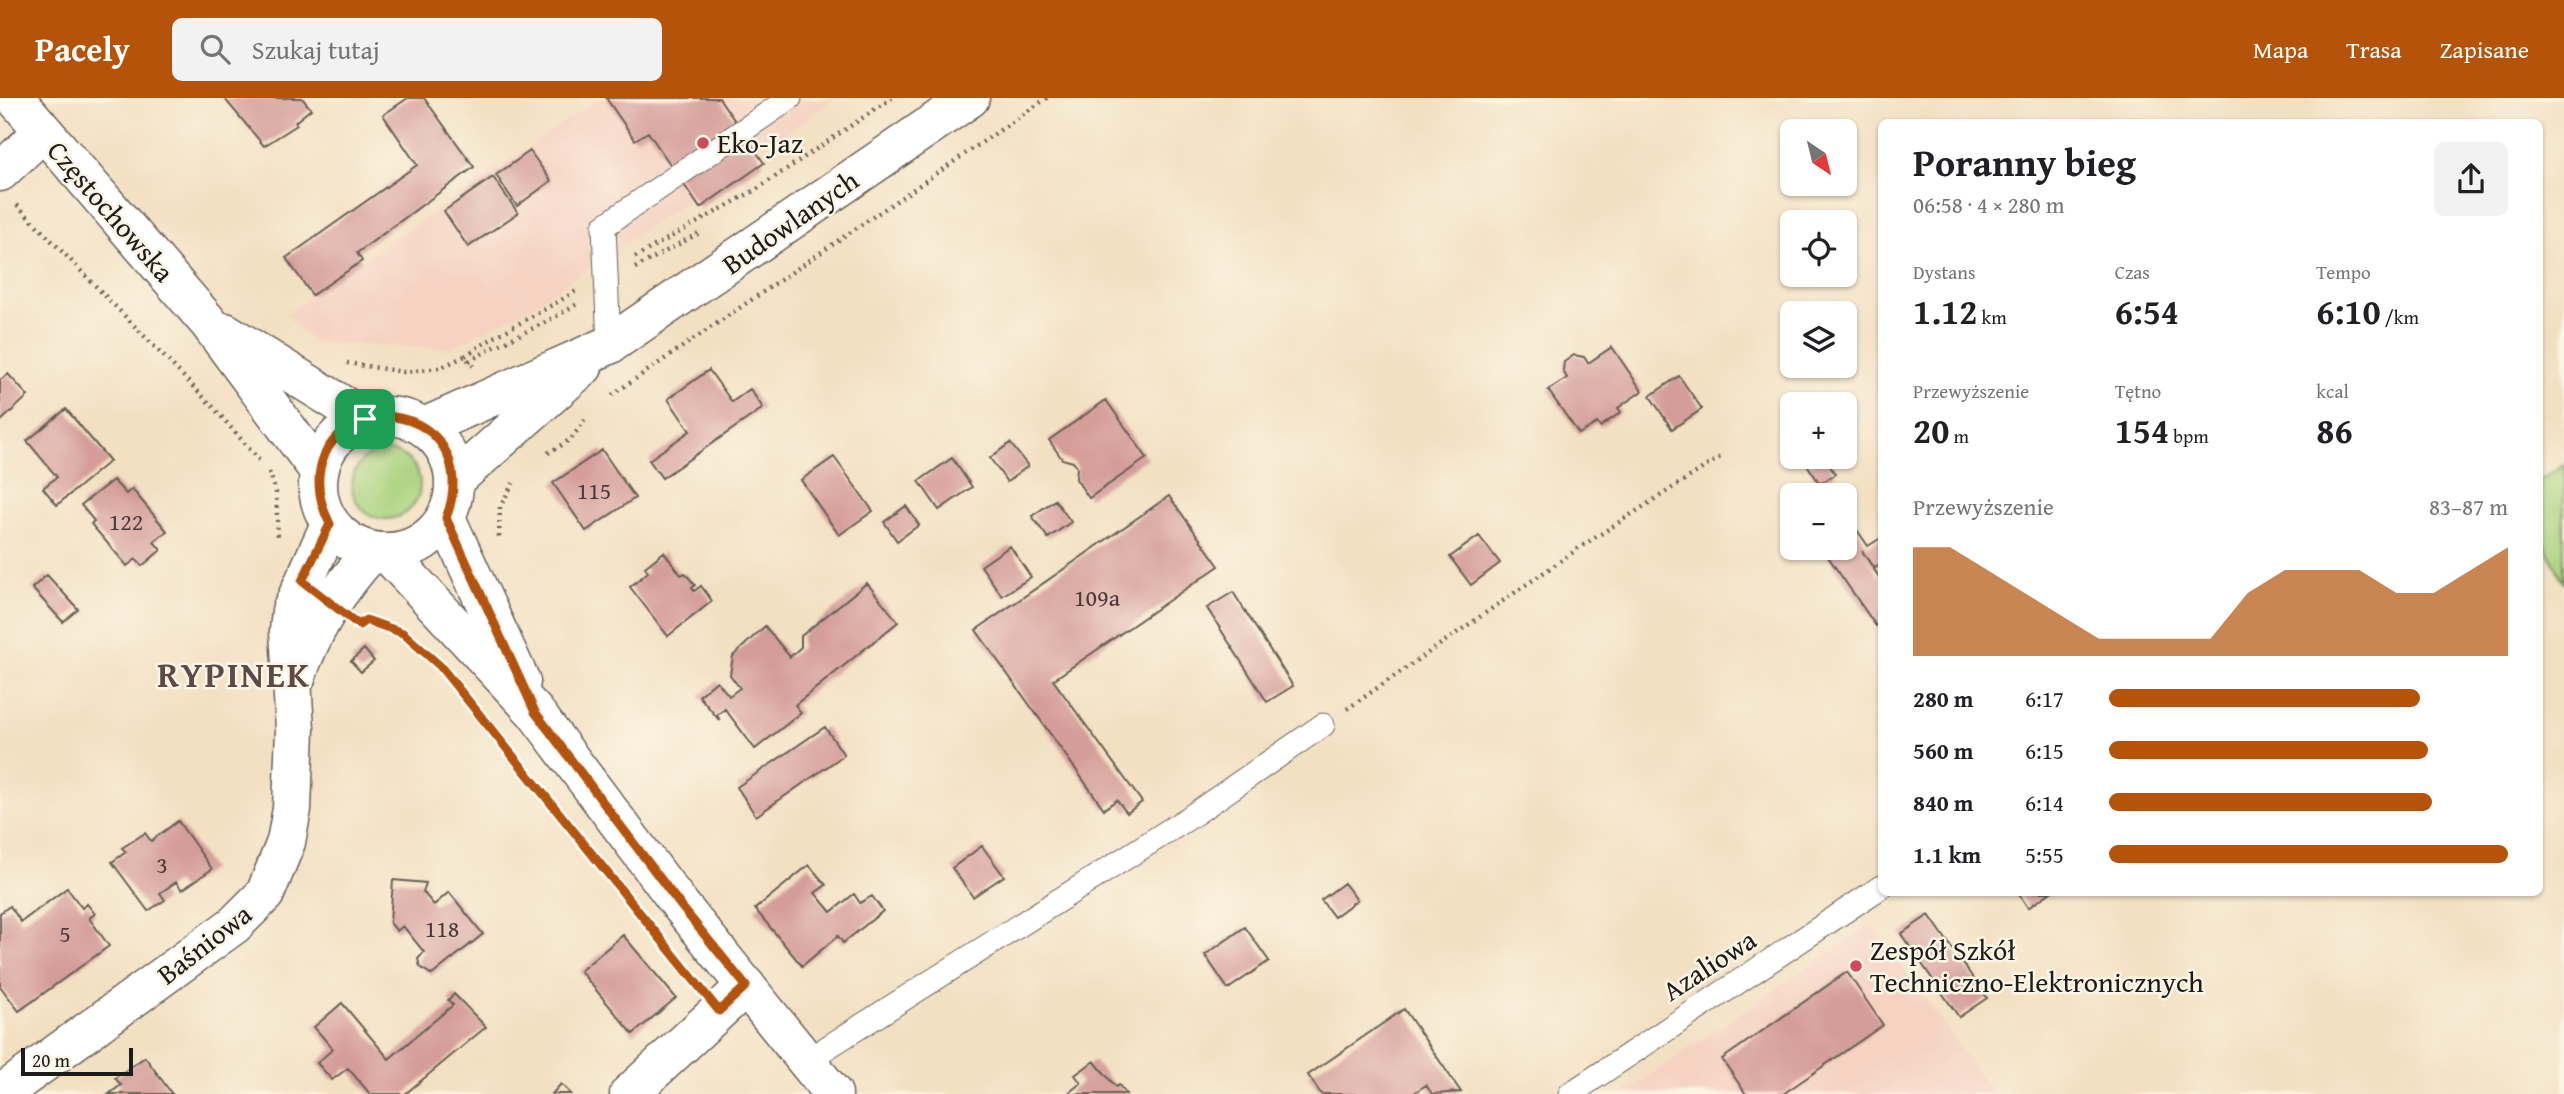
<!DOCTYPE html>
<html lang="pl">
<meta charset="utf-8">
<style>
body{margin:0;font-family:"Gentium Book Plus",serif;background:#f2f2f2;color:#202124;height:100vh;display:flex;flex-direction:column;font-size:26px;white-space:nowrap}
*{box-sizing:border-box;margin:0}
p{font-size:23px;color:#757577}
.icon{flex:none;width:38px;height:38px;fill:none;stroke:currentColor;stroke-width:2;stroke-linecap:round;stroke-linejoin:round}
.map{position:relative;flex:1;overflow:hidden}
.drawer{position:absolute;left:1878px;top:21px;width:665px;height:777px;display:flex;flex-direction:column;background:#fff;border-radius:10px;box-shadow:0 2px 5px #0004}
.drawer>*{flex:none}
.needle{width:46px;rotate:145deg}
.fabs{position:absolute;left:1780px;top:21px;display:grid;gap:14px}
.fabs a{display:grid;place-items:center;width:77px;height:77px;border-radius:10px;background:#fff;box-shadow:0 2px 5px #0004;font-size:35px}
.scale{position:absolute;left:21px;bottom:18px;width:112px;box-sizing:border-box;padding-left:7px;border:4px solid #1c1c1c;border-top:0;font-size:19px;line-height:24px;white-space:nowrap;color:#1c1c1c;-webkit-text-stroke:5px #fcf5e5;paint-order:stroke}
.pin{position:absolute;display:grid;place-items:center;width:60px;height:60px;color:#fff;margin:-30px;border-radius:14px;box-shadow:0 4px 10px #0006}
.round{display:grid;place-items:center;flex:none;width:74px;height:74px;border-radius:10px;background:#f2f2f2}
.overview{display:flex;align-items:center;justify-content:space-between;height:119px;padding:0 35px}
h1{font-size:38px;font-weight:700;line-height:52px}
.stats{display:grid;grid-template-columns:repeat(3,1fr);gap:10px;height:119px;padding:7px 35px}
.stats div{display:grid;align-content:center}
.stats b{font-size:35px;font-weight:700}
.stats small{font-size:19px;font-weight:400}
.stats p{font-size:19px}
.chart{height:196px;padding:14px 35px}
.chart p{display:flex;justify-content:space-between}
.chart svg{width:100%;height:126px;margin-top:7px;fill:#b45309;opacity:.7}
ul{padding:0 35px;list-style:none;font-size:23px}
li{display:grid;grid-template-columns:112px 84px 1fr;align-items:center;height:52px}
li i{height:18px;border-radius:9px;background:#b45309}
header{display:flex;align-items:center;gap:42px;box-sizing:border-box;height:98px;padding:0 35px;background:#b45309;color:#fff}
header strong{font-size:33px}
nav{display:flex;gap:38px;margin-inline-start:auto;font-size:24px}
.search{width:490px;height:63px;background:#f2f2f2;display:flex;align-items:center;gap:18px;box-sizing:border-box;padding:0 24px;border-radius:10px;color:#757577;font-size:26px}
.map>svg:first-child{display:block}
</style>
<header>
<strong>Pacely</strong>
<div class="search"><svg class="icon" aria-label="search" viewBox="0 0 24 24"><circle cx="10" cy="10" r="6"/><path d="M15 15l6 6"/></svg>Szukaj tutaj</div>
<nav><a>Mapa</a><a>Trasa</a><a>Zapisane</a></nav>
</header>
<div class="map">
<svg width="2564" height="996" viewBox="0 0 2564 996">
<rect width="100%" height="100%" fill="#fcf5e5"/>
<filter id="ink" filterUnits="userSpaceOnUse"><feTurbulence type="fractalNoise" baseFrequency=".0143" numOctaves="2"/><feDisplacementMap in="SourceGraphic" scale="14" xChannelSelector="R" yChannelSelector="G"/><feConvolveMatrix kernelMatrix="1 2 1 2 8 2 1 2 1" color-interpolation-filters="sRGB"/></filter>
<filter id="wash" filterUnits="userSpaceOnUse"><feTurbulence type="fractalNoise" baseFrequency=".00686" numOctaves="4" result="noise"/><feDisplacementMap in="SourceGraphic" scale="28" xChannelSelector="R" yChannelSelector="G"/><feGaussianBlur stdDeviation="1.57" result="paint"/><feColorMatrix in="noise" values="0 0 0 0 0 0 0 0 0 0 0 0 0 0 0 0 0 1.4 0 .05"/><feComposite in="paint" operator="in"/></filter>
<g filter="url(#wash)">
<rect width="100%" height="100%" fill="#f3e0c3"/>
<path fill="#f5d2c2" d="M599 0H837L533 208 450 250 313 245 285 216Z
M1872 825 1993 996H1623Z"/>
<path fill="#a8d17c" stroke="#62764c" stroke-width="2" d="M352 387a34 34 0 1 1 68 0a34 34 0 1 1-68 0Z
M2564 366V486L2539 433V383Z"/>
<g id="blocks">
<path fill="#d59d9a" d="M224 0H302L311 11 295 24 297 27 264 48Z
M408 0H424L474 69 357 155 362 163 312 197 286 160 417 67 383 17Z
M606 0H719L764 65 700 110 648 34 635 42Z
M530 53 551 83 517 108 496 77Z
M493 79 518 115 468 149 444 113Z
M1612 249 1642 293 1618 310 1621 314 1600 329 1597 325 1579 336 1548 292 1567 280 1563 273 1564 264 1574 257 1584 259 1588 265Z
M709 272 732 304 750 291 763 310 662 380 649 362 690 333 668 301Z
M8 276 28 298 0 324V282Z
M1679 278 1702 311 1672 331 1650 298Z
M1106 302 1147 360 1089 400 1076 381 1077 369 1073 364 1062 361 1049 342Z
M66 311 110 363 57 407 43 390 57 379 27 343Z
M1010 345 1028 368 1007 384 990 360Z
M602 352 635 400 586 433 553 385Z
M834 359 873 413 839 437 801 382Z
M1824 359 1835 376 1820 386 1808 368Z
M952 360 972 389 939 412 919 383Z
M113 382 126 396 132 391 167 433 154 444 161 452 142 468 136 461 127 468 91 426 94 423 81 407Z
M1169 398 1219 468 1053 582 1142 704 1127 715 1117 702 1104 711 976 532Z
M1055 402 1071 424 1048 440 1032 418Z
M906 408 919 427 897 443 884 424Z
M1844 413 1868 448 1881 440V466L1875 470 1862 453 1881 482V524L1876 528 1822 450H1844Z
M1479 438 1500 465 1471 487 1450 459Z
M1010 448 1031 479 1002 498 981 468Z
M664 454 681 477 685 475 695 487 692 490 694 493 701 488 712 503 668 538 630 489 648 474 645 469Z
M47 477 78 511 63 524 32 490Z
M867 485 898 524 795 607 801 615 755 651 725 611 717 617 720 623 699 598 717 583 729 598 740 590 730 577 733 558 765 528 790 559 801 549V538Z
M1233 494 1293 588 1267 604 1207 510Z
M364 551 374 563 361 574 351 563Z
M825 629 844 657 756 718 737 689Z
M178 723 212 771 182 792 176 784 160 795 165 802 148 813 112 764 126 754 122 750 145 735 151 743Z
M982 748 1004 778 973 799 952 770Z
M809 767 826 787 815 795 831 814 854 796 860 805 872 798 883 813 843 845 838 838 802 868 755 811Z
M393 782 426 785 423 794 434 807 449 794 483 836 432 877 420 869 418 861 424 854 403 828 397 833 390 825Z
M1344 785 1357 802 1334 819 1321 802Z
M67 790 82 810 87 806 95 816 89 820 109 848 19 913 0 888V815L10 808 21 824Z
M2018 794H2051L2028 810Z
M1929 817 1987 900 1959 919 1901 836Z
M1245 829 1269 863 1228 891 1205 857Z
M623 837 676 900 633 936 580 873Z
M1847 874 1883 927 1783 996H1746L1722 961Z
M454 896 486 929 405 996H370L348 970 332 982 317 965 333 951 314 929 342 905 389 961 453 907 448 902Z
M1404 911 1461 994 1432 996 1426 987 1412 996H1321L1308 977Z
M145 959 172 996H109L121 987 115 980Z
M1094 963 1116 989 1119 987 1126 996H1067L1081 985 1075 977Z
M561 986 571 996H552Z"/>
</g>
</g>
<g filter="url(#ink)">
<use href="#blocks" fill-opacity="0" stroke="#676156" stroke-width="2"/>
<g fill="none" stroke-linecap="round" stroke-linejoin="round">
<defs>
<path id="lane" d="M609 247 604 128 790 0
M806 963 1190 719 1323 627
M1570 996 1881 789"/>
<path id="street" d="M0 74 43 34
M296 580C311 534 339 490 372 454
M1 996 234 827 265 796 286 744 292 711 295 631 289 533 291 513 330 426
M629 996 746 888"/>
<path id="secondary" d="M15 0 208 224 319 373
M225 234 365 321
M318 386a68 68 0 1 1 136 0a68 68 0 1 1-136 0Z
M424 329 609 247 970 0
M455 382 583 269
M446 420 521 584
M387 455 535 614 681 808 833 996"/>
</defs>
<use href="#lane" stroke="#676156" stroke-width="25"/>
<use href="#street" stroke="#676156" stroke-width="41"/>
<use href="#secondary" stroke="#676156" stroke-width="41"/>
<path stroke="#676156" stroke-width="4.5" stroke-dasharray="2 5" stroke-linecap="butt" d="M17 107 214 310 259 362
M635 159 757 91 892 0
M635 170 701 134
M465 258C501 233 539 216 576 193
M469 263C505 242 542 228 577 206
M347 265 404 274 440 270 465 258 473 268
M612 297 1047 0
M548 355 571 341 585 322
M269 374 276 394 278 441
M499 439 500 409 513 385
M365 523 403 535 411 541
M471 606 558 714
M1347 611 1582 448 1722 358"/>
<use href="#lane" stroke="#fff" stroke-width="23"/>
<use href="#street" stroke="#fff" stroke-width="38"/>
<use href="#secondary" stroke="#fff" stroke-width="38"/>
</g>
</g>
<g fill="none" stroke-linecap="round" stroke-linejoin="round" filter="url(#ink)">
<defs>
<path id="route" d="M380 318C440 318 467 367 446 420L535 614 681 808 746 888 719 913 440 568 403 535 366 522 359 527 302 483 330 426C305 376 323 329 380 318Z"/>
</defs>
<use href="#route" stroke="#fff" stroke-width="14"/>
<use href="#route" stroke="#b45309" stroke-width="9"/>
</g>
<g fill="#d1495b" stroke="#fcf5e5" stroke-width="2.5">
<circle cx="703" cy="45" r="7"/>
<circle cx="1856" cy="868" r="7"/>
</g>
<g text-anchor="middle" stroke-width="5" stroke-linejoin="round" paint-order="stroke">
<g font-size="24" fill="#4a3c3c">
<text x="594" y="401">115</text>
<text x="126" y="432">122</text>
<text x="1097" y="508">109a</text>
<text x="162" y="775">3</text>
<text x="442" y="839">118</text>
<text x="65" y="844">5</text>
</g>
<g font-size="28" fill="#1c1c1c" stroke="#fcf5e5" text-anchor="start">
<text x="717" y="55">Eko-Jaz</text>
<text x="1870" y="862">Zespół Szkół<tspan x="1870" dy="32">Techniczno-Elektronicznych</tspan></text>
</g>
<g font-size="28" fill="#1c1c1c" stroke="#fcf5e5">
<text transform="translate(111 113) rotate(49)" y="10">Częstochowska</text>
<text transform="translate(790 124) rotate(-35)" y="10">Budowlanych</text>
<text transform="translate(204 846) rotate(-38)" y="10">Baśniowa</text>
<text transform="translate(1709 867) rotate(-33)" y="10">Azaliowa</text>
</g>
<g font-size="35" font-weight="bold" letter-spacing="2" fill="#5d4948" stroke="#fcf5e5">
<text x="234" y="589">RYPINEK</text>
</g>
</g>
</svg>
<div class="fabs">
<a><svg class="needle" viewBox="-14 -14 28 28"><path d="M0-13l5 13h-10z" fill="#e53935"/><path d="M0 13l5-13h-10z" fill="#757577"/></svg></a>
<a><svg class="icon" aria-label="locate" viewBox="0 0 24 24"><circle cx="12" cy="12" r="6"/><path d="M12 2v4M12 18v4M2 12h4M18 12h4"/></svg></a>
<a><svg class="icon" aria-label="layers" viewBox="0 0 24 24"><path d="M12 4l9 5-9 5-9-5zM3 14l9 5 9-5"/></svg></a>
<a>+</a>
<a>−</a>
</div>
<div class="scale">20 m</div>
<div class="pin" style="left:365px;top:321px;background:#1e9e55"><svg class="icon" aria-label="arrive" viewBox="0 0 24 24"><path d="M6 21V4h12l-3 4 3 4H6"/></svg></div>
<section class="drawer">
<div class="overview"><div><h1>Poranny bieg</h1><p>06:58 · 4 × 280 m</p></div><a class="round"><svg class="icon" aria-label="share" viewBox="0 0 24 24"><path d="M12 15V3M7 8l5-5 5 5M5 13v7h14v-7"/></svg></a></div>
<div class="stats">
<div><p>Dystans</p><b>1.12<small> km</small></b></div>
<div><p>Czas</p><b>6:54</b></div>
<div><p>Tempo</p><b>6:10<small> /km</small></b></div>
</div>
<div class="stats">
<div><p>Przewyższenie</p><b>20<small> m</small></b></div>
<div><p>Tętno</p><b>154<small> bpm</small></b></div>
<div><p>kcal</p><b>86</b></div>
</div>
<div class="chart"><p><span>Przewyższenie</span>83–87 m</p>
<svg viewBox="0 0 160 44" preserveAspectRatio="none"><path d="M0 44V6L10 6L20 14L30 22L40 30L50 38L60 38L70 38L80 38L90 22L100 14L110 14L120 14L130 22L140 22L150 14L160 6V44z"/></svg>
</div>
<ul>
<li><b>280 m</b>6:17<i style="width:78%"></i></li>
<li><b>560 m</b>6:15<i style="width:80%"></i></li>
<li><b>840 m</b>6:14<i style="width:81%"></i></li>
<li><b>1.1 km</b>5:55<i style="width:100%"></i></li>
</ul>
</section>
</div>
